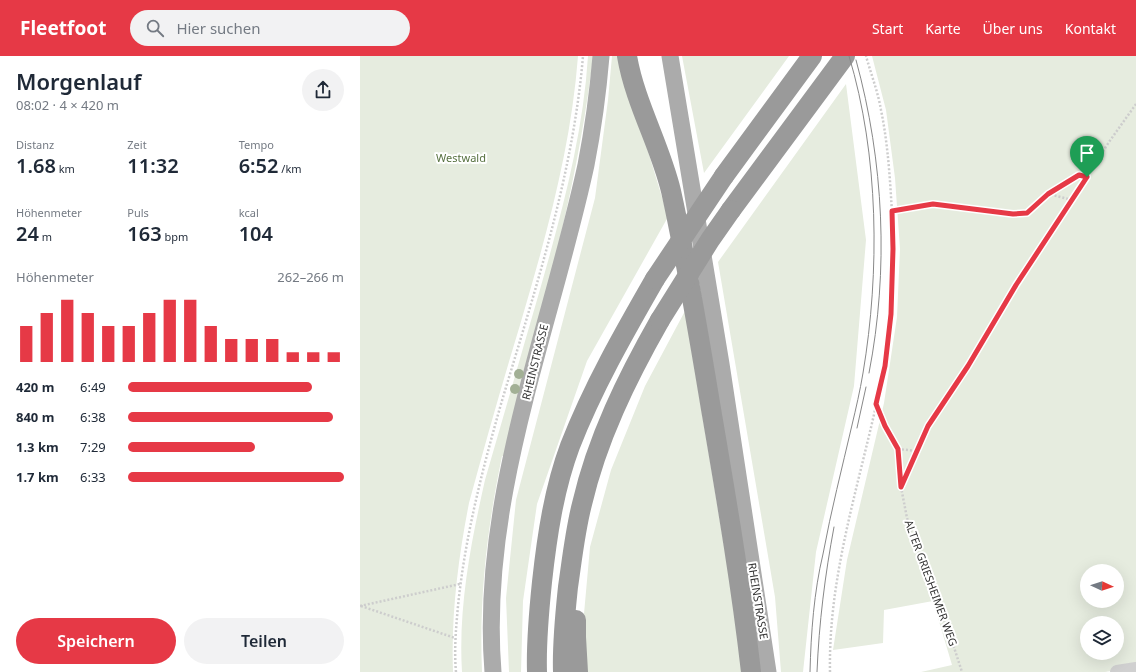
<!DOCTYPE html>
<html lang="de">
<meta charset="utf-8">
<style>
body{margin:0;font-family:"Noto Sans",sans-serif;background:#f2f2f3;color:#1f2937;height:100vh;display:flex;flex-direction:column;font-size:15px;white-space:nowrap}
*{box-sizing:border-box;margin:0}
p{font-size:13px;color:#747a83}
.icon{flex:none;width:22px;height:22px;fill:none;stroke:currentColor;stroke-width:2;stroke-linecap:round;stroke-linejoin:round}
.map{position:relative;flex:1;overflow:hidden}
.panel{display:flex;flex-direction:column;background:#fff;width:360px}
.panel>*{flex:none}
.needle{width:26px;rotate:93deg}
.tools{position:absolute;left:720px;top:508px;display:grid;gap:8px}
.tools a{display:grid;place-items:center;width:44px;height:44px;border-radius:50%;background:#fff;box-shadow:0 4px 16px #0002;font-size:20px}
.pin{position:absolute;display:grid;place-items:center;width:34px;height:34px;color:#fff;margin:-41px -17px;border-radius:50% 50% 50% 0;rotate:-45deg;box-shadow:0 0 4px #0007}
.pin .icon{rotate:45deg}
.round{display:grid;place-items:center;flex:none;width:42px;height:42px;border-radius:21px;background:#f2f2f3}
.summary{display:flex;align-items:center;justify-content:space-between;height:68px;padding:0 16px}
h1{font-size:22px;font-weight:600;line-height:30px}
.metrics{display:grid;grid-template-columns:repeat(3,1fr);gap:6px;height:68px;padding:4px 16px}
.metrics div{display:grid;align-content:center}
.metrics b{font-size:20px;font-weight:600}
.metrics small{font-size:11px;font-weight:400}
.metrics p{font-size:11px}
.chart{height:112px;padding:8px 16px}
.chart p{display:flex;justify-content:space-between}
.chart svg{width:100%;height:72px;margin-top:4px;stroke:#e63946;stroke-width:6}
.primary-button{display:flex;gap:8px;margin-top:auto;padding:8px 16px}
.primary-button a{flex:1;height:46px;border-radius:24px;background:#e63946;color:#fff;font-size:16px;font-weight:600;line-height:46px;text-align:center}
.primary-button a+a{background:#f2f2f3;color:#1f2937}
ul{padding:0 16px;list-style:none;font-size:13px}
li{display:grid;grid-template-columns:64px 48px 1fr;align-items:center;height:30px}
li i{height:10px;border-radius:5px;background:#e63946}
header{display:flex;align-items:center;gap:24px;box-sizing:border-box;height:56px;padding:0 20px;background:#e63946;color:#fff}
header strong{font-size:19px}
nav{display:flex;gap:22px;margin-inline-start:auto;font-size:14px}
.search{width:280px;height:36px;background:#f2f2f3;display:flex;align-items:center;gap:10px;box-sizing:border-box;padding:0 14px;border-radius:22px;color:#747a83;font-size:15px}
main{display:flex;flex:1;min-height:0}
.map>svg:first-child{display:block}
</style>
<header>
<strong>Fleetfoot</strong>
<div class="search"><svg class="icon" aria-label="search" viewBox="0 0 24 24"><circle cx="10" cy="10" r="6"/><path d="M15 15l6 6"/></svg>Hier suchen</div>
<nav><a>Start</a><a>Karte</a><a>Über uns</a><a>Kontakt</a></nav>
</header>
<main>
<section class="panel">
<div class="summary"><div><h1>Morgenlauf</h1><p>08:02 · 4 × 420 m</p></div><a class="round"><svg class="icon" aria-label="share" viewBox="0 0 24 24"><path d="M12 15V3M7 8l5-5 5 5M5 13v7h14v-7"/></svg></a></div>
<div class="metrics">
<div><p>Distanz</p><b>1.68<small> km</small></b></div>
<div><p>Zeit</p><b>11:32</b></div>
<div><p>Tempo</p><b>6:52<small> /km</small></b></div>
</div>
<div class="metrics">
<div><p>Höhenmeter</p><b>24<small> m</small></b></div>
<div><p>Puls</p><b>163<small> bpm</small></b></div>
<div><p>kcal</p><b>104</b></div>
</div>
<div class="chart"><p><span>Höhenmeter</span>262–266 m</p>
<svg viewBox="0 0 160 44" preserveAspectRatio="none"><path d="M5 44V22M15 44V14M25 44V6M35 44V14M45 44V22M55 44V22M65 44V14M75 44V6M85 44V6M95 44V22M105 44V30M115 44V30M125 44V30M135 44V38M145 44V38M155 44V38"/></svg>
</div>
<ul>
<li><b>420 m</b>6:49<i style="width:85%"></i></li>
<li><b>840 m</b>6:38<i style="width:95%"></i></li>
<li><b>1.3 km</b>7:29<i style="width:59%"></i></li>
<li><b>1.7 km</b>6:33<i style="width:100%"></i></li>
</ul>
<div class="primary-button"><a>Speichern</a><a>Teilen</a></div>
</section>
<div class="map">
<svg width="776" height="616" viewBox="0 0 776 616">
<rect width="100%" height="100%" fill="#fff"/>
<path fill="#e6ecdf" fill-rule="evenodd" d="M0 0H218C211 92 186 181 160 269 142 328 125 388 109 447 98 503 91 559 93 616H0Z
M228 0H233L231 17C214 147 177 273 144 400H142C127 473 119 541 122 616H102C98 552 111 486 125 424 143 362 161 299 179 237 201 160 223 80 228 0Z
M252 0H261L277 59 308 161 227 305 177 448 163 545 161 616H149L146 542 156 444 235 142 248 44Z
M322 0H429L344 117Z
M512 0H776V611L745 616H561L592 609 573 545 524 554 523 587 473 594 487 504 524 347 537 261 540 193 535 122 526 54ZM727 515H757V545H727ZM727 567H757V597H727Z
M486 28 506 184 494 330 456 496 443 616H421L415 541 358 206Z
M325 255 385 616H225L222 580 230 491 251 414 285 330Z"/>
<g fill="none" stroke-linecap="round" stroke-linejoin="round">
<path stroke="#cdcdcd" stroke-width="2.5" stroke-dasharray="2 2" stroke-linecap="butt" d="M712 144 689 138 719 119 727 121
M532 155 573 148 653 158 667 157 689 138
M516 348 525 370 538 393 541 431 547 462 564 513 590 579 602 616
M538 393 557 395
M541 431 569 370 608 310 657 229 749 86 776 48
M0 550 100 528
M1 550 95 582
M96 616C94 594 96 572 98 550 105 481 122 415 141 348 175 234 213 120 223 0
M470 616C468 511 505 413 524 311 534 261 534 208 532 157 530 123 528 88 521 54 518 36 511 18 506 0"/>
<path stroke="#d0d0d0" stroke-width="14" d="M757 616 776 613"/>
<path stroke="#ababab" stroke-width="17" d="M310 0 361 308 408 616
M133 616C119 444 190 275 226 109 233 73 238 36 241 0"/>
<path stroke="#9a9a9a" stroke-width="20" d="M267 0C275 47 300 89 311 135 327 207 339 281 351 353 366 441 381 528 391 616
M364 120 452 0
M371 154 485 0
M216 564V581L218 616
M177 616C176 586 179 555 182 526 187 480 194 433 210 390 233 331 264 277 295 223
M203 616C202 587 205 560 208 531 212 504 215 475 222 448 237 383 267 322 300 264"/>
<path stroke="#888" stroke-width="1" d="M496 4C524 106 529 214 509 317
M497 372 506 331
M450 616C451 576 454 536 463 498 471 455 482 412 492 369 496 352 500 335 503 317 520 216 519 99 489 0
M457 616C459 567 465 519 474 471"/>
<path stroke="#9a9a9a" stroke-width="20" d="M295 223 364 120
M300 264 350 184 371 154"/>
</g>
<g fill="#a2b095">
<circle cx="159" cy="318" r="5"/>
<circle cx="155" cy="333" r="5"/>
</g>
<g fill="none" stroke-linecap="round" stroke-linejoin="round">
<defs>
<path id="route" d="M719 119 727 121 656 229 608 310 568 370 541 431 538 393 525 370 516 348 525 310 531 258 533 193 532 155 573 148 653 158 667 157 688 138Z"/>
</defs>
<use href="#route" stroke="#fff" stroke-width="8"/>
<use href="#route" stroke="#e63946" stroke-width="5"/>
</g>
<g text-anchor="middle" stroke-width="4" stroke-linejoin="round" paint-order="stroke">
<g font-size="11" fill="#56703f" stroke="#fff">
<text x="101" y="106">Westwald</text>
</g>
<g font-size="11" fill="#333" stroke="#fff">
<text transform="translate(175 306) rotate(-76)" y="4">RHEINSTRASSE</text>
<text transform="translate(571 527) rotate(70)" y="4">ALTER GRIESHEIMER WEG</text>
<text transform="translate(398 545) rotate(81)" y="4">RHEINSTRASSE</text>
</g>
</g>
</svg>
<div class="tools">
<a><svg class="needle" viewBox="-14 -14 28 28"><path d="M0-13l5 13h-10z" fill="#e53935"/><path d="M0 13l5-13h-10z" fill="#747a83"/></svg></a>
<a><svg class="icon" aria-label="layers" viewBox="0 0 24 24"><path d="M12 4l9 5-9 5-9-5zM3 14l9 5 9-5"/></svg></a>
</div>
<div class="pin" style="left:727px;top:121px;background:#1e9e55"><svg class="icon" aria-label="arrive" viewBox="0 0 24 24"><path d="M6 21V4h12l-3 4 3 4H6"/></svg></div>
</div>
</main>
